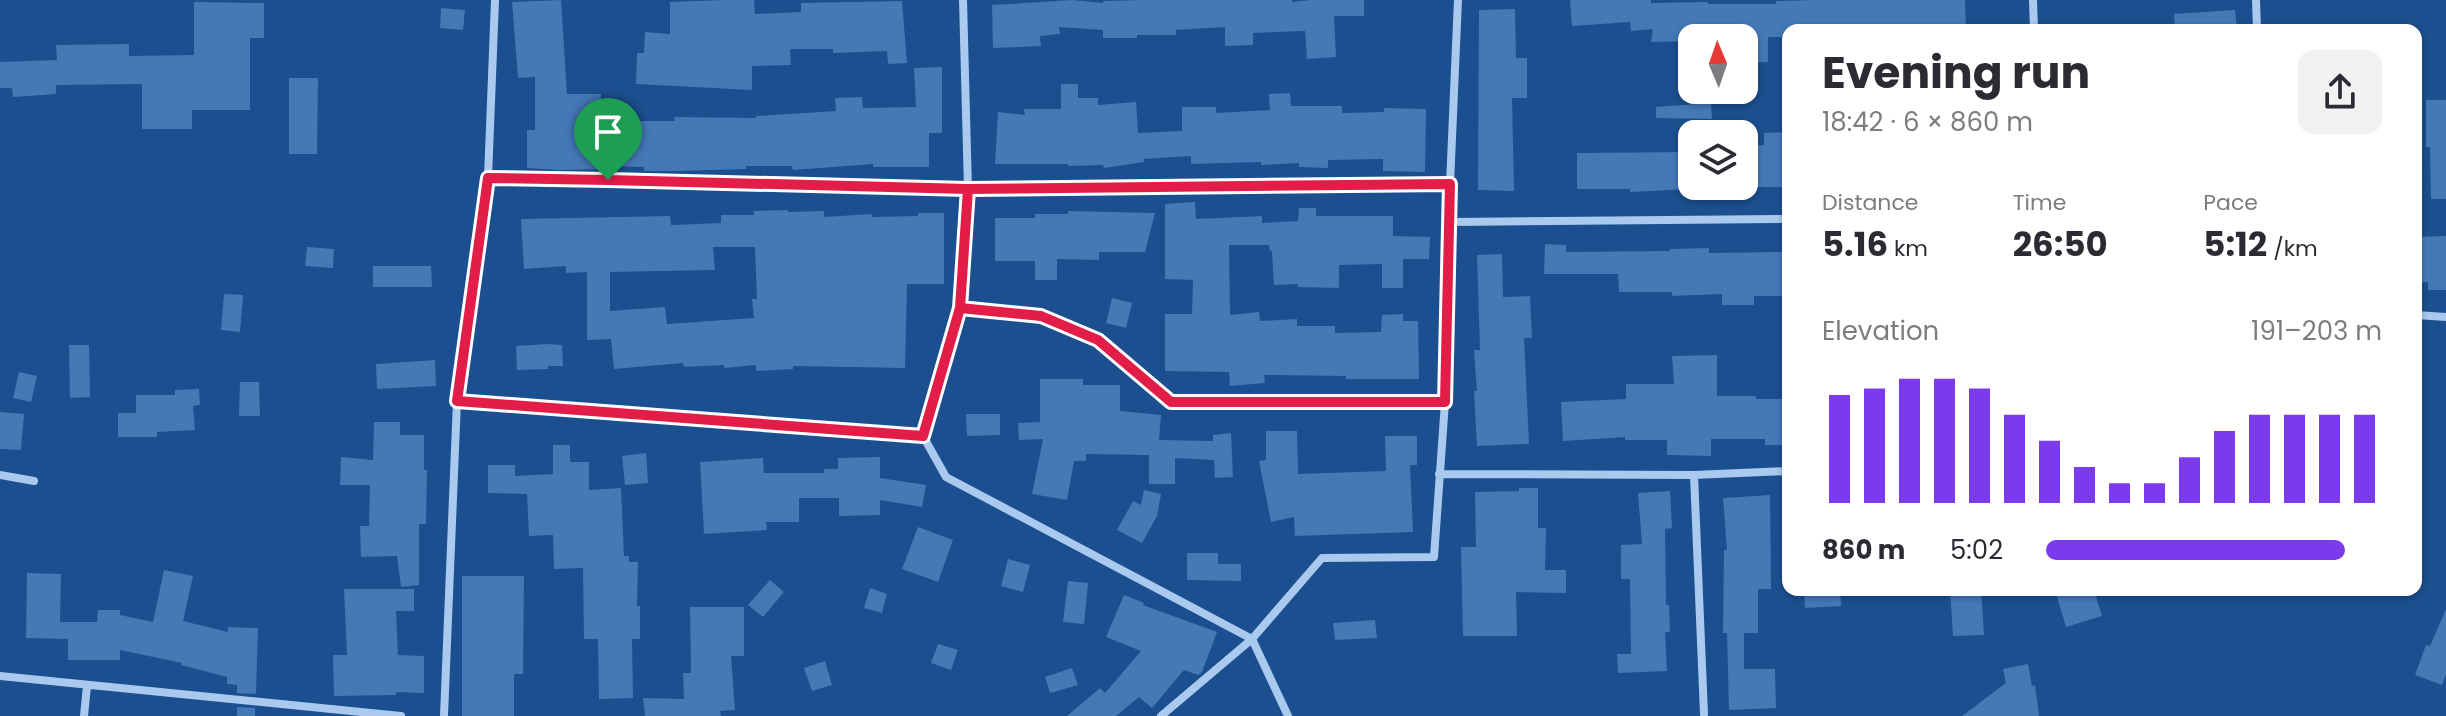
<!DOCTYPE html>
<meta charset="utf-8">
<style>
body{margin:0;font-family:Poppins,sans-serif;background:#f2f2f3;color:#2b2b33;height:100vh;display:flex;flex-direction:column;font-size:30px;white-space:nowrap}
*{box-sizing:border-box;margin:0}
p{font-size:26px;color:#7c7c81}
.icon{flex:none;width:44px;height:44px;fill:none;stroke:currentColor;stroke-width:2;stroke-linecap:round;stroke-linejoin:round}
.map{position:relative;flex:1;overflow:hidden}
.side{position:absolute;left:1782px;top:24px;width:640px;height:572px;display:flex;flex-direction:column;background:#fff;border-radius:16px;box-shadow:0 2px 6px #0004}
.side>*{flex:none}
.needle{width:52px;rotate:358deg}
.fabs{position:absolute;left:1678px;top:24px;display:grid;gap:16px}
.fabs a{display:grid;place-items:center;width:80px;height:80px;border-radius:16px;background:#fff;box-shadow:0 2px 6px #0004;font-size:40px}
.pin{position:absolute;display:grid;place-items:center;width:68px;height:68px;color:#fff;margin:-82px -34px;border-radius:50% 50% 50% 0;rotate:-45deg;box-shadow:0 0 8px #0007}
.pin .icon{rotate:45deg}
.round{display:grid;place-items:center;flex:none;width:84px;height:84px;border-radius:16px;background:#f2f2f3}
.summary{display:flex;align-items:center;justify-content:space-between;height:136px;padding:0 40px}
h1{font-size:44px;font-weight:700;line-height:60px}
.stats{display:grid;grid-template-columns:repeat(3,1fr);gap:12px;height:136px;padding:8px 40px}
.stats div{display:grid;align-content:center}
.stats b{font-size:34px;font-weight:700}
.stats small{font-size:22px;font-weight:400}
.stats p{font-size:22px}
.chart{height:224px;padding:16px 40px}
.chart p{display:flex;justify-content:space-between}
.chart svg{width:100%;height:144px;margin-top:8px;stroke:#7c3aed;stroke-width:6}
ul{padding:0 40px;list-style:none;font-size:26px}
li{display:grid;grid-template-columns:128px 96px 1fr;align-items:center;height:60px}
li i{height:20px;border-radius:10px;background:#7c3aed}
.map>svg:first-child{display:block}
</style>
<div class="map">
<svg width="2446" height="716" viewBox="0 0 2446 716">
<rect width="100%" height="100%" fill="#1b4f8f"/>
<path fill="#4478b7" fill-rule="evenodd" d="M561 0 567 94H601L600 116 635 117V121H675L674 117 756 118V116L836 111 835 98 862 97 863 108 916 107 914 68 942 67V133H929V167H873V164L793 170 792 166H746V169L676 171H644V167L601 166V169L559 170 527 168V130H535V77L518 78 512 2Z
M724 0H754L755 14 801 12V3L902 1 907 63 888 64 887 51 833 53V49H790L791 65 752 66V90L636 84 637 53H644L645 32 670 34V2Z
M1072 0 1103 3V1L1142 0H1292V2L1311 0H1364V16H1334L1336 57 1307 59 1305 31 1253 33V45L1225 46V27L1176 30V35H1137V38H1103V30L1059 27 1060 34 1040 36 1041 46 993 48 992 5Z
M1570 0H1651V3L1708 2V4H1776V1L1815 0H1965L1966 30H1788V37H1768V62L1744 63V38H1692V41L1651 42 1653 29 1631 31 1630 22 1572 26Z
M194 2 264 3V38H250V110H192V129H142V84L56 85V94L13 97 12 88H0V62L57 60 56 45 129 44V56L194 55Z
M441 8 465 10 463 30 440 28Z
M1515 9 1516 58H1527V98H1512L1514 191 1478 190 1479 10Z
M2235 10 2237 30H2175L2174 14Z
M289 78H318L317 154H289Z
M1061 84H1078V98H1098V105L1136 102 1138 133 1182 131V107H1216V113L1270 110 1269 94 1290 93 1291 106H1342V113L1384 112V108L1426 109 1425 172 1383 171V159L1328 160V168L1299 167V163L1261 165V162L1191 164V156L1144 159V162L1104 168 1103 165 1068 166V164H995L998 112 1025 115 1024 109H1061Z
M2426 100H2446V199H2431L2430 147H2426Z
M1711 103 1712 119 1656 118V107Z
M1788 132V187H1744V146L1764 145V133Z
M1692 152V189L1630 192V189H1577V153Z
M1195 202 1196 219 1262 216V223L1298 221 1299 208H1316V216H1393V236L1430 237 1429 259H1403V288H1382V264L1339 265V288L1298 287V284L1274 285 1272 251H1270L1269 245H1229L1230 315 1259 312 1260 321 1297 319V326H1335V333L1381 332 1382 315 1403 314V321H1418L1419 379H1346V376L1264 375 1265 383 1230 386 1229 372 1165 371V314H1192L1193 280 1165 279V204Z
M788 210V212L824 211V217L872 214V217L918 216V213H944V284H907L905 368 793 366V369L756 371V365L724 368V365L684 367 683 363 614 369 611 339 587 340V272L566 273V266L524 269 521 219 670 216 671 225 721 223V215H754V211ZM713 247H755L757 299H752L754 318 667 324 665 307 610 311V272L715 270Z
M1068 211 1155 213 1145 252H1099V260L1057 259V280H1035V261H995V218H1035V214H1068Z
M2446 236V290H2428V282L2416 283V237Z
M1545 244 1566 245V252L1670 251V249L1709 248V253L1788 252V296H1754V305H1722V294L1672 296V292H1619L1618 274H1544Z
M307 247 334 249 333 268 305 266Z
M1502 254 1503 297 1530 296 1532 338H1524L1529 444 1477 446 1474 391H1477L1474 350H1480L1477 255Z
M373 266H431L432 287H373Z
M224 294 243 295 240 332 221 330Z
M1112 298 1132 303 1126 328 1106 323Z
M547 344 562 345 563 366H548V369L517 370 516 346Z
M69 345H89L90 397 70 398Z
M1717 355V396H1756V399H1788V445H1765V439H1711V456L1667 455V440H1625V437L1563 441 1561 402 1626 399V384H1674L1672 356Z
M435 360 436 386 377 389 376 364Z
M19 372 37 376 31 402 13 398Z
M1040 379H1083V385H1120V411L1161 415 1159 440 1213 441V435L1231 433 1233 477 1215 478 1214 460 1175 458V484H1149V455L1086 454V461H1074L1067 500 1032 494 1043 439 1019 440 1018 423 1040 422Z
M240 382H259L260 416H239Z
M199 389 200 405 193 406 195 430 157 432V437H118V413H136V395H175V390Z
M0 412 24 414 21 450 0 449Z
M966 414H1000V435L967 436Z
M374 422H400V435H424V470H427L426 524H419V585L401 587 397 556 361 557 360 526H369L370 485H340L341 457 373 460Z
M1266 431H1297L1298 474 1386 471 1385 436H1417V465H1410L1413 532 1295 536 1294 517 1271 522 1259 461 1266 460Z
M553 445H570V462H589V490L621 488 624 556H629V562H638L637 606H640V639H632L633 698 599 699 598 639H584L583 568 554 569 553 535 529 536 527 494 488 493V465H515V476L553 474Z
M646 453 648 483 625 485 622 456Z
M880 457V478L926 485 922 507 880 500V515L839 516V498H799V522H766L767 530 704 534 700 462 763 458 764 473H824V469H838V458Z
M1519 488H1538V528H1546L1545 570H1566V593L1516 592 1517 636H1463L1461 547H1476L1475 492 1519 491Z
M1144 490 1161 494 1157 516 1142 543 1117 530 1133 501 1141 505Z
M1670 491 1672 528 1665 529 1666 605H1669L1670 632H1665L1667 671 1618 673 1617 654H1631L1630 579H1621V545L1642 544 1638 493Z
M1770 495 1771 589H1758V633H1744V669H1775L1776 708 1729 710 1727 633H1723L1724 550H1727L1723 498Z
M918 527 953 540 938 582 902 569Z
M1187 553H1218V564H1241V581L1187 580Z
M1008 559 1030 565 1023 592 1001 586Z
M164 570 193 576 183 621 228 632V627L258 628 256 694 237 693V685L227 684V677L181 665 182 663 120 650V660H68V639L26 638 27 573 61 574 60 622H97L98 610H120V615L153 622Z
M462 576H524L523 674H514V716H462Z
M770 580 784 592 763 617 748 605Z
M1068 581 1088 583 1084 624 1063 622Z
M870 588 887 594 882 613 864 608Z
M344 589H414V611H396L398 655 424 656V693L396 692V695L334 696 333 655H347Z
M1804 590H1840L1841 606 1805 608Z
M1950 590H1981L1984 635 1953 636Z
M2055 590H2094L2102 616 2066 627Z
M1124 595 1144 603 1143 605 1217 632 1202 672 1198 675 1184 670 1152 708 1139 697 1116 716H1067L1100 688 1105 693 1141 651 1106 637Z
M690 607H744V656H731L735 710 720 711 721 716H645L643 698 684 699 683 673H691Z
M2446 609V674L2442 685 2415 675 2426 645 2430 646Z
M1375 620 1377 638 1335 640 1333 623Z
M938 644 958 650 951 670 931 663Z
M825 661 832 685 812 691 804 668Z
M2028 664 2032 686 2035 685 2039 716H1962L2006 683 2003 669Z
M1072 668 1078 685 1050 693 1045 677Z
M237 707 255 708V716H237Z"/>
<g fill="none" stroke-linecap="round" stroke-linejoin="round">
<path stroke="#a9c9ee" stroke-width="8" d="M963 0 968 189 960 308 923 436 946 477 1252 639 1288 716
M2033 0 2034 30
M2256 0 2257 30
M488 178 968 189 1450 184
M1450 222 1788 219
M960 308 1041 316 1098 340 1171 402H1445
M2416 315 2446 317
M457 401 923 436
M1439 474 1694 475 1788 471
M0 475 34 481
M1694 475 1704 714
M0 676 401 716
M84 716 87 686
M444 716 457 401 488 178 495 0
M1161 716 1252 639 1322 558 1434 557 1445 402 1450 184 1458 0"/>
</g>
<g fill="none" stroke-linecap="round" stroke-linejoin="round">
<defs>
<path id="route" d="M608 180 488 178 457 401 923 436 960 308 968 189 1450 184 1445 402H1171L1098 340 1041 316 960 308 968 189 608 180"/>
</defs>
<use href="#route" stroke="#fff" stroke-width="16"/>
<use href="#route" stroke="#e11d48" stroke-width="10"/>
</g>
</svg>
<div class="fabs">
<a><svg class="needle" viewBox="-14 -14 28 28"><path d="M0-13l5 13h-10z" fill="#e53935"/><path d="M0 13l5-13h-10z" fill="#7c7c81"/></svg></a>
<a><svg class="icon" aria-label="layers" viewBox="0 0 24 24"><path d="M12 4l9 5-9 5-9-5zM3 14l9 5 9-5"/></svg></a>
</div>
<div class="pin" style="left:608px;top:180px;background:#1e9e55"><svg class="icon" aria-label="arrive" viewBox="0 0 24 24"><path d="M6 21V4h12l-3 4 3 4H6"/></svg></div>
<section class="side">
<div class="summary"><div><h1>Evening run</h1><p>18:42 · 6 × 860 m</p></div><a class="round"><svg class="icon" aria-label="share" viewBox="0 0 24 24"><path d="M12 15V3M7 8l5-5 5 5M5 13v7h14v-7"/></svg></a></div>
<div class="stats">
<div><p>Distance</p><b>5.16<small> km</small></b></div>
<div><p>Time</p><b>26:50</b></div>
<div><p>Pace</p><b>5:12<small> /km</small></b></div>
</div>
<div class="chart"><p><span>Elevation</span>191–203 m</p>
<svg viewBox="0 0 160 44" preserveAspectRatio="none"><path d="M5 44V11M15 44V9M25 44V6M35 44V6M45 44V9M55 44V17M65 44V25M75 44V33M85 44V38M95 44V38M105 44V30M115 44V22M125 44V17M135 44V17M145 44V17M155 44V17"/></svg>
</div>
<ul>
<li><b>860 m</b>5:02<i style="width:89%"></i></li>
</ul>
</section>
</div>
